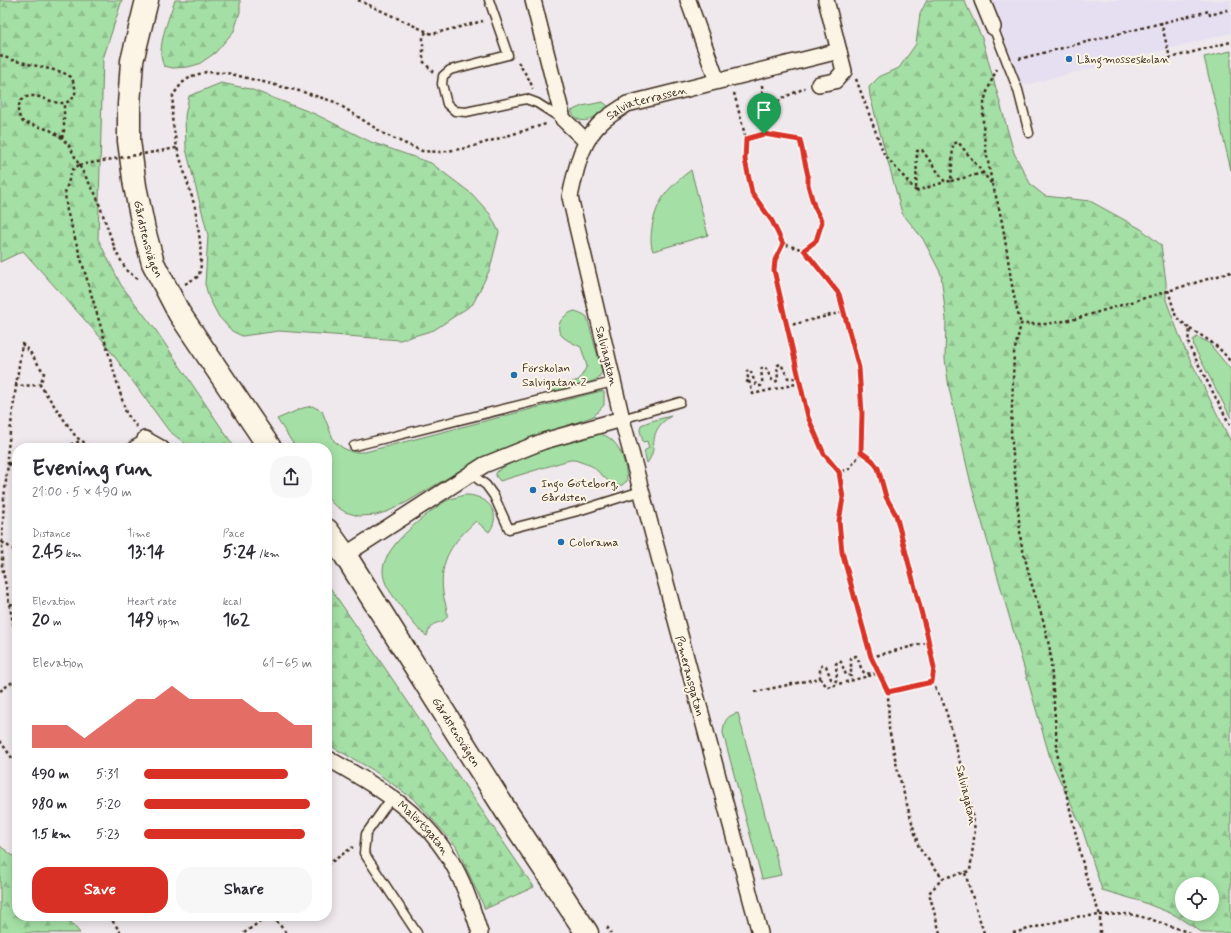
<!DOCTYPE html>
<meta charset="utf-8">
<style>
body{margin:0;font-family:Mynerve,sans-serif;background:#f7f7f7;color:#2b2b33;height:100vh;display:flex;flex-direction:column;font-size:15px;white-space:nowrap}
*{box-sizing:border-box;margin:0}
p{font-size:13px;color:#7c7c81}
.icon{flex:none;width:22px;height:22px;fill:none;stroke:currentColor;stroke-width:2;stroke-linecap:round;stroke-linejoin:round}
.map{position:relative;flex:1;overflow:hidden}
.side{position:absolute;left:12px;top:443px;width:320px;height:478px;display:flex;flex-direction:column;background:#fff;border-radius:16px;box-shadow:0 2px 10px #0003}
.side>*{flex:none}
.tools{position:absolute;left:1175px;top:877px;display:grid;gap:8px}
.tools a{display:grid;place-items:center;width:44px;height:44px;border-radius:50%;background:#fff;box-shadow:0 2px 10px #0003;font-size:20px}
.pin{position:absolute;display:grid;place-items:center;width:34px;height:34px;color:#fff;margin:-41px -17px;border-radius:50% 50% 50% 0;rotate:-45deg;box-shadow:0 0 4px #0007}
.pin .icon{rotate:45deg}
.round{display:grid;place-items:center;flex:none;width:42px;height:42px;border-radius:16px;background:#f7f7f7}
.head{display:flex;align-items:center;justify-content:space-between;height:68px;padding:0 20px}
h1{font-size:22px;font-weight:800;line-height:30px}
.metrics{display:grid;grid-template-columns:repeat(3,1fr);gap:6px;height:68px;padding:4px 20px}
.metrics div{display:grid;align-content:center}
.metrics b{font-size:17px;font-weight:800}
.metrics small{font-size:11px;font-weight:400}
.metrics p{font-size:11px}
.chart{height:112px;padding:8px 20px}
.chart p{display:flex;justify-content:space-between}
.chart svg{width:100%;height:72px;margin-top:4px;fill:#d93025;opacity:.7}
.action{display:flex;gap:8px;margin-top:auto;padding:8px 20px}
.action a{flex:1;height:46px;border-radius:16px;background:#d93025;color:#fff;font-size:16px;font-weight:800;line-height:46px;text-align:center}
.action a+a{background:#f7f7f7;color:#2b2b33}
ul{padding:0 20px;list-style:none;font-size:13px}
li{display:grid;grid-template-columns:64px 48px 1fr;align-items:center;height:30px}
li i{height:10px;border-radius:5px;background:#d93025}
.map>svg:first-child{display:block}
</style>
<div class="map">
<svg width="1231" height="933" viewBox="0 0 1231 933">
<defs>
<pattern id="forest-firs" width="22" height="20" patternUnits="userSpaceOnUse"><rect width="22" height="20" fill="#a4dfa5"/><path d="M5 1l3.5 6h-7zM16 11l3.5 6h-7z" fill="#8ec08e"/></pattern>
</defs>
<rect width="100%" height="100%" fill="#efe8ec"/>
<filter id="ink" filterUnits="userSpaceOnUse"><feTurbulence type="fractalNoise" baseFrequency=".025" numOctaves="2"/><feDisplacementMap in="SourceGraphic" scale="8" xChannelSelector="R" yChannelSelector="G"/><feConvolveMatrix kernelMatrix="1 2 1 2 8 2 1 2 1" color-interpolation-filters="sRGB"/></filter>
<g filter="url(#ink)">
<path fill="#e6dff1" d="M991 0H1231V33L1021 86Z"/>
<path fill="#a4dfa5" stroke="#708462" d="M1231 51V170L1204 57Z
M603 102 609 107C598 115 581 131 571 111L582 106Z
M691 170 708 235 653 251C650 243 651 236 652 227 657 199 669 187 691 170Z
M575 311 583 314 587 317 602 371C601 374 600 377 597 379 589 384 560 390 549 393L548 388 579 380 587 366 581 347C575 344 568 341 563 337 552 327 564 313 575 311Z
M1197 337 1208 342 1231 370V418L1194 347 1193 340Z
M601 391 604 392V405L594 416 525 441 466 467 407 502 389 511 376 515 359 516 345 512 333 504 327 496V448H296L277 419 303 408 312 406 322 411 334 441 343 448 352 452H365Z
M671 416C645 432 660 447 647 463L644 451 649 448 647 441 643 442 640 430 641 425 651 421Z
M596 433C600 434 605 435 608 437 622 446 626 465 627 481L622 485 615 487 592 466 575 460H570L559 463 500 481 496 476V473C500 468 506 466 511 463 539 449 567 441 596 433Z
M464 495C485 494 504 512 489 532L476 521C452 543 439 559 443 593 444 601 448 609 447 617 440 627 432 617 427 636 416 629 409 617 401 607 393 595 382 584 383 569 385 545 427 513 446 501 452 498 458 497 464 495Z
M738 713 781 875 762 879 723 733C724 721 726 716 738 713Z"/>
<path fill="url(#forest-firs)" stroke="#708462" fill-rule="evenodd" d="M0 0H122L103 59 98 239 121 285 155 329 235 448H191L169 431 101 338 23 251 0 262Z
M175 0H240V12L234 31 215 53 199 64 188 67 173 68 164 66C155 49 169 18 175 0Z
M927 0H964L982 38 1014 153 1031 185 1045 196 1090 201 1141 229 1161 245 1166 282V300L1183 345 1231 442V933H1203L1175 915 1140 901 1102 890 1082 828 1051 761 971 484 949 388 945 359 946 319 941 274 923 239 902 213 870 96 869 87 879 77 899 68 916 44 920 14ZM1182 884H1212V914H1182Z
M221 83 250 89 315 114 371 142 431 163 472 194 490 214 499 232 490 269 473 304 434 330 400 340 279 331 242 336 232 331 219 317 209 298 205 284 208 235 186 149 185 116 189 96Z
M327 583 534 887 485 909 456 846 416 801 373 770 327 744Z
M0 846 17 859V916H66L80 933H0Z"/>
<g fill="none" stroke-linecap="round" stroke-linejoin="round">
<defs>
<path id="lane" d="M489 0 508 55 450 70 443 76 442 84 447 104 455 111 466 112 526 99 537 103 562 119
M993 27 1018 90 1029 133
M622 419 680 402
M354 446 613 382
M131 448 134 445 145 439
M471 474 486 485 494 496 509 529 578 511 641 491
M392 797 366 834 364 853 417 933"/>
<g id="street">
<path d="M533 0 563 119 586 141"/>
<path d="M688 0 717 81"/>
<path d="M982 0 993 27"/>
<path d="M819 84 835 81 844 71 826 0"/>
<path d="M145 439 161 448"/>
<path d="M345 555 484 465 544 441 622 419"/>
<path id="s1" d="M327 758C378 787 426 813 455 868 466 888 473 911 480 933"/>
<path id="s2" d="M760 933 622 419 570 197C576 169 581 139 604 120 611 114 620 109 627 104L839 51"/>
</g>
<g id="secondary">
<path id="s3" d="M147 0 132 61 129 105V141L135 186 144 230 153 263 179 313 270 448"/>
<path id="s4" d="M327 530 345 555 508 814 587 933"/>
</g>
</defs>
<use href="#lane" stroke="#3b2a1e" stroke-width="11"/>
<use href="#street" stroke="#3b2a1e" stroke-width="18"/>
<use href="#secondary" stroke="#3b2a1e" stroke-width="25"/>
<path stroke="#3b2a1e" stroke-width="2.5" stroke-dasharray="3 3" stroke-linecap="butt" d="M358 0 432 34 483 21
M1161 22 1170 58 1231 42
M426 32 423 37V61L433 72
M0 55 12 60 62 72 71 77C74 83 78 91 73 98 61 111 44 95 31 96 27 96 22 99 20 101L18 111 20 118 23 122 50 130 62 138 70 147 79 165 96 195 116 252 127 271 138 279
M1019 59 1209 11 1210 15 1231 9
M518 62 530 81 533 89
M856 79 884 154 916 191 917 151 922 150 945 182 951 181 953 144 958 142 992 184C988 158 978 121 986 95 989 86 993 77 997 69
M762 85 764 134 800 140 808 176 809 185 814 206 822 222 816 241 804 250 783 244 772 221 752 193 745 160 746 139 764 134 771 121 780 99 805 88
M734 93 746 139
M62 138 64 131V103
M79 165 72 170 65 193 67 211 126 413 137 427
M951 181 983 173
M992 184C1008 230 1007 279 1021 324
M916 191 945 182
M783 244 775 260 774 270 808 417 824 454 839 472 849 469 861 453 862 413 859 368 839 294 804 250
M185 284 199 276 201 265 200 241 195 207 177 148 172 118 173 95 182 83 192 76 206 72 227 73 303 92 335 102 386 135 422 151 440 152 467 148 546 124
M1168 290 1176 317 1190 329 1188 341 1190 348 1231 427
M787 326 843 312
M1190 329C1206 338 1221 347 1231 363
M749 381 753 394 800 383
M746 382 749 381 747 374V371L750 370 756 385 758 386H761C764 380 760 374 762 368L765 367 772 380 775 382 778 380 777 366 778 365 781 364 788 378H799
M16 386 22 344 30 352 44 373 40 385
M59 448 81 441
M106 448 120 447
M8 464 17 469
M9 464 17 461
M839 472 843 498 839 521 842 552 871 657 888 692 889 729 898 772 919 848 943 878 970 871 975 830 969 796 949 721 943 702 932 682 934 668 927 634 896 515 886 497 878 467 872 460 861 453
M2 542 17 552
M10 604 17 605
M17 643 2 566V542L4 498 8 464 7 456 16 386 40 385 76 437 88 445 102 448
M871 657 929 642
M820 678 827 687 876 674
M0 691 14 681H17
M755 692 820 678V667L823 665 826 666 831 679 836 681 837 679 836 664 838 661 841 662 846 675 851 676V658L856 656C860 660 860 671 865 673 869 674 875 673 879 673
M888 692 932 682
M0 741 17 765
M327 865 353 847
M965 873 984 933
M109 916 121 933
M273 916 286 933
M112 920 119 916
M607 927 611 933
M244 933 268 916
M940 933 929 893 943 878
M1013 933 1075 917 1100 915 1086 877 1058 759 1050 650 1043 620 1031 582 1021 542 1011 433 1014 353 1021 324H1047L1075 319 1231 272
M1100 933V915L1130 914 1150 919 1190 933"/>
<use href="#lane" stroke="#fcf5e5" stroke-width="8"/>
<use href="#street" stroke="#fcf5e5" stroke-width="15"/>
<use href="#secondary" stroke="#fcf5e5" stroke-width="22"/>
<path stroke="#3b2a1e" stroke-width="2.5" stroke-dasharray="3 3" stroke-linecap="butt" d="M79 165 177 148"/>
</g>
</g>
<g fill="none" stroke-linecap="round" stroke-linejoin="round" filter="url(#ink)">
<defs>
<path id="route" d="M764 134 800 140 808 176V185L814 206 822 222 816 241 804 250 839 294 859 368 862 413 861 452 872 460 878 468 886 497 896 515 927 634 934 668 932 682 888 692 871 657 842 552 839 521 843 498 839 472 824 454 808 417 774 270 775 260 783 244 772 221 752 193 745 160 746 139Z"/>
</defs>
<use href="#route" stroke="#fff" stroke-width="8"/>
<use href="#route" stroke="#d93025" stroke-width="5"/>
</g>
<g fill="#1f6fb2" stroke="#fcf5e5" stroke-width="1.5">
<circle cx="1069" cy="59" r="4"/>
<circle cx="514" cy="375" r="4"/>
<circle cx="533" cy="490" r="4"/>
<circle cx="561" cy="542" r="4"/>
</g>
<g text-anchor="middle" stroke-width="4" stroke-linejoin="round" paint-order="stroke">
<g font-size="12" fill="#3b2a1e" stroke="#fcf5e5" text-anchor="start">
<text x="1077" y="63">Långmosseskolan</text>
<text x="522" y="372">Förskolan<tspan x="522" dy="14">Salvigatan 2</tspan></text>
<text x="541" y="487">Ingo Göteborg,<tspan x="541" dy="14">Gårdsten</tspan></text>
<text x="569" y="546">Colorama</text>
</g>
<g font-size="12" fill="#3b2a1e" stroke="#fcf5e5">
<text dy="4" stroke="none"><textPath href="#s2" startOffset="893">Salviaterrassen</textPath></text>
<text dy="4" stroke="none"><textPath href="#s3" startOffset="243">Gårdstensvägen</textPath></text>
<text transform="translate(607 356) rotate(76)" y="4">Salviagatan</text>
<text transform="translate(690 676) rotate(75)" y="4">Pomeransgatan</text>
<text dy="4" stroke="none"><textPath href="#s4" startOffset="240">Gårdstensvägen</textPath></text>
<text transform="translate(967 795) rotate(77)" y="4">Salviagatan</text>
<text dy="4" stroke="none"><textPath href="#s1" startOffset="120">Malörtsgatan</textPath></text>
</g>
</g>
</svg>
<div class="tools">
<a><svg class="icon" aria-label="locate" viewBox="0 0 24 24"><circle cx="12" cy="12" r="6"/><path d="M12 2v4M12 18v4M2 12h4M18 12h4"/></svg></a>
</div>
<div class="pin" style="left:764px;top:134px;background:#1e9e55"><svg class="icon" aria-label="arrive" viewBox="0 0 24 24"><path d="M6 21V4h12l-3 4 3 4H6"/></svg></div>
<section class="side">
<div class="head"><div><h1>Evening run</h1><p>21:00 · 5 × 490 m</p></div><a class="round"><svg class="icon" aria-label="share" viewBox="0 0 24 24"><path d="M12 15V3M7 8l5-5 5 5M5 13v7h14v-7"/></svg></a></div>
<div class="metrics">
<div><p>Distance</p><b>2.45<small> km</small></b></div>
<div><p>Time</p><b>13:14</b></div>
<div><p>Pace</p><b>5:24<small> /km</small></b></div>
</div>
<div class="metrics">
<div><p>Elevation</p><b>20<small> m</small></b></div>
<div><p>Heart rate</p><b>149<small> bpm</small></b></div>
<div><p>kcal</p><b>162</b></div>
</div>
<div class="chart"><p><span>Elevation</span>61–65 m</p>
<svg viewBox="0 0 160 44" preserveAspectRatio="none"><path d="M0 44V30L10 30L20 30L30 38L40 30L50 22L60 14L70 14L80 6L90 14L100 14L110 14L120 14L130 22L140 22L150 30L160 30V44z"/></svg>
</div>
<ul>
<li><b>490 m</b>5:31<i style="width:86%"></i></li>
<li><b>980 m</b>5:20<i style="width:99%"></i></li>
<li><b>1.5 km</b>5:23<i style="width:96%"></i></li>
</ul>
<div class="action"><a>Save</a><a>Share</a></div>
</section>
</div>
